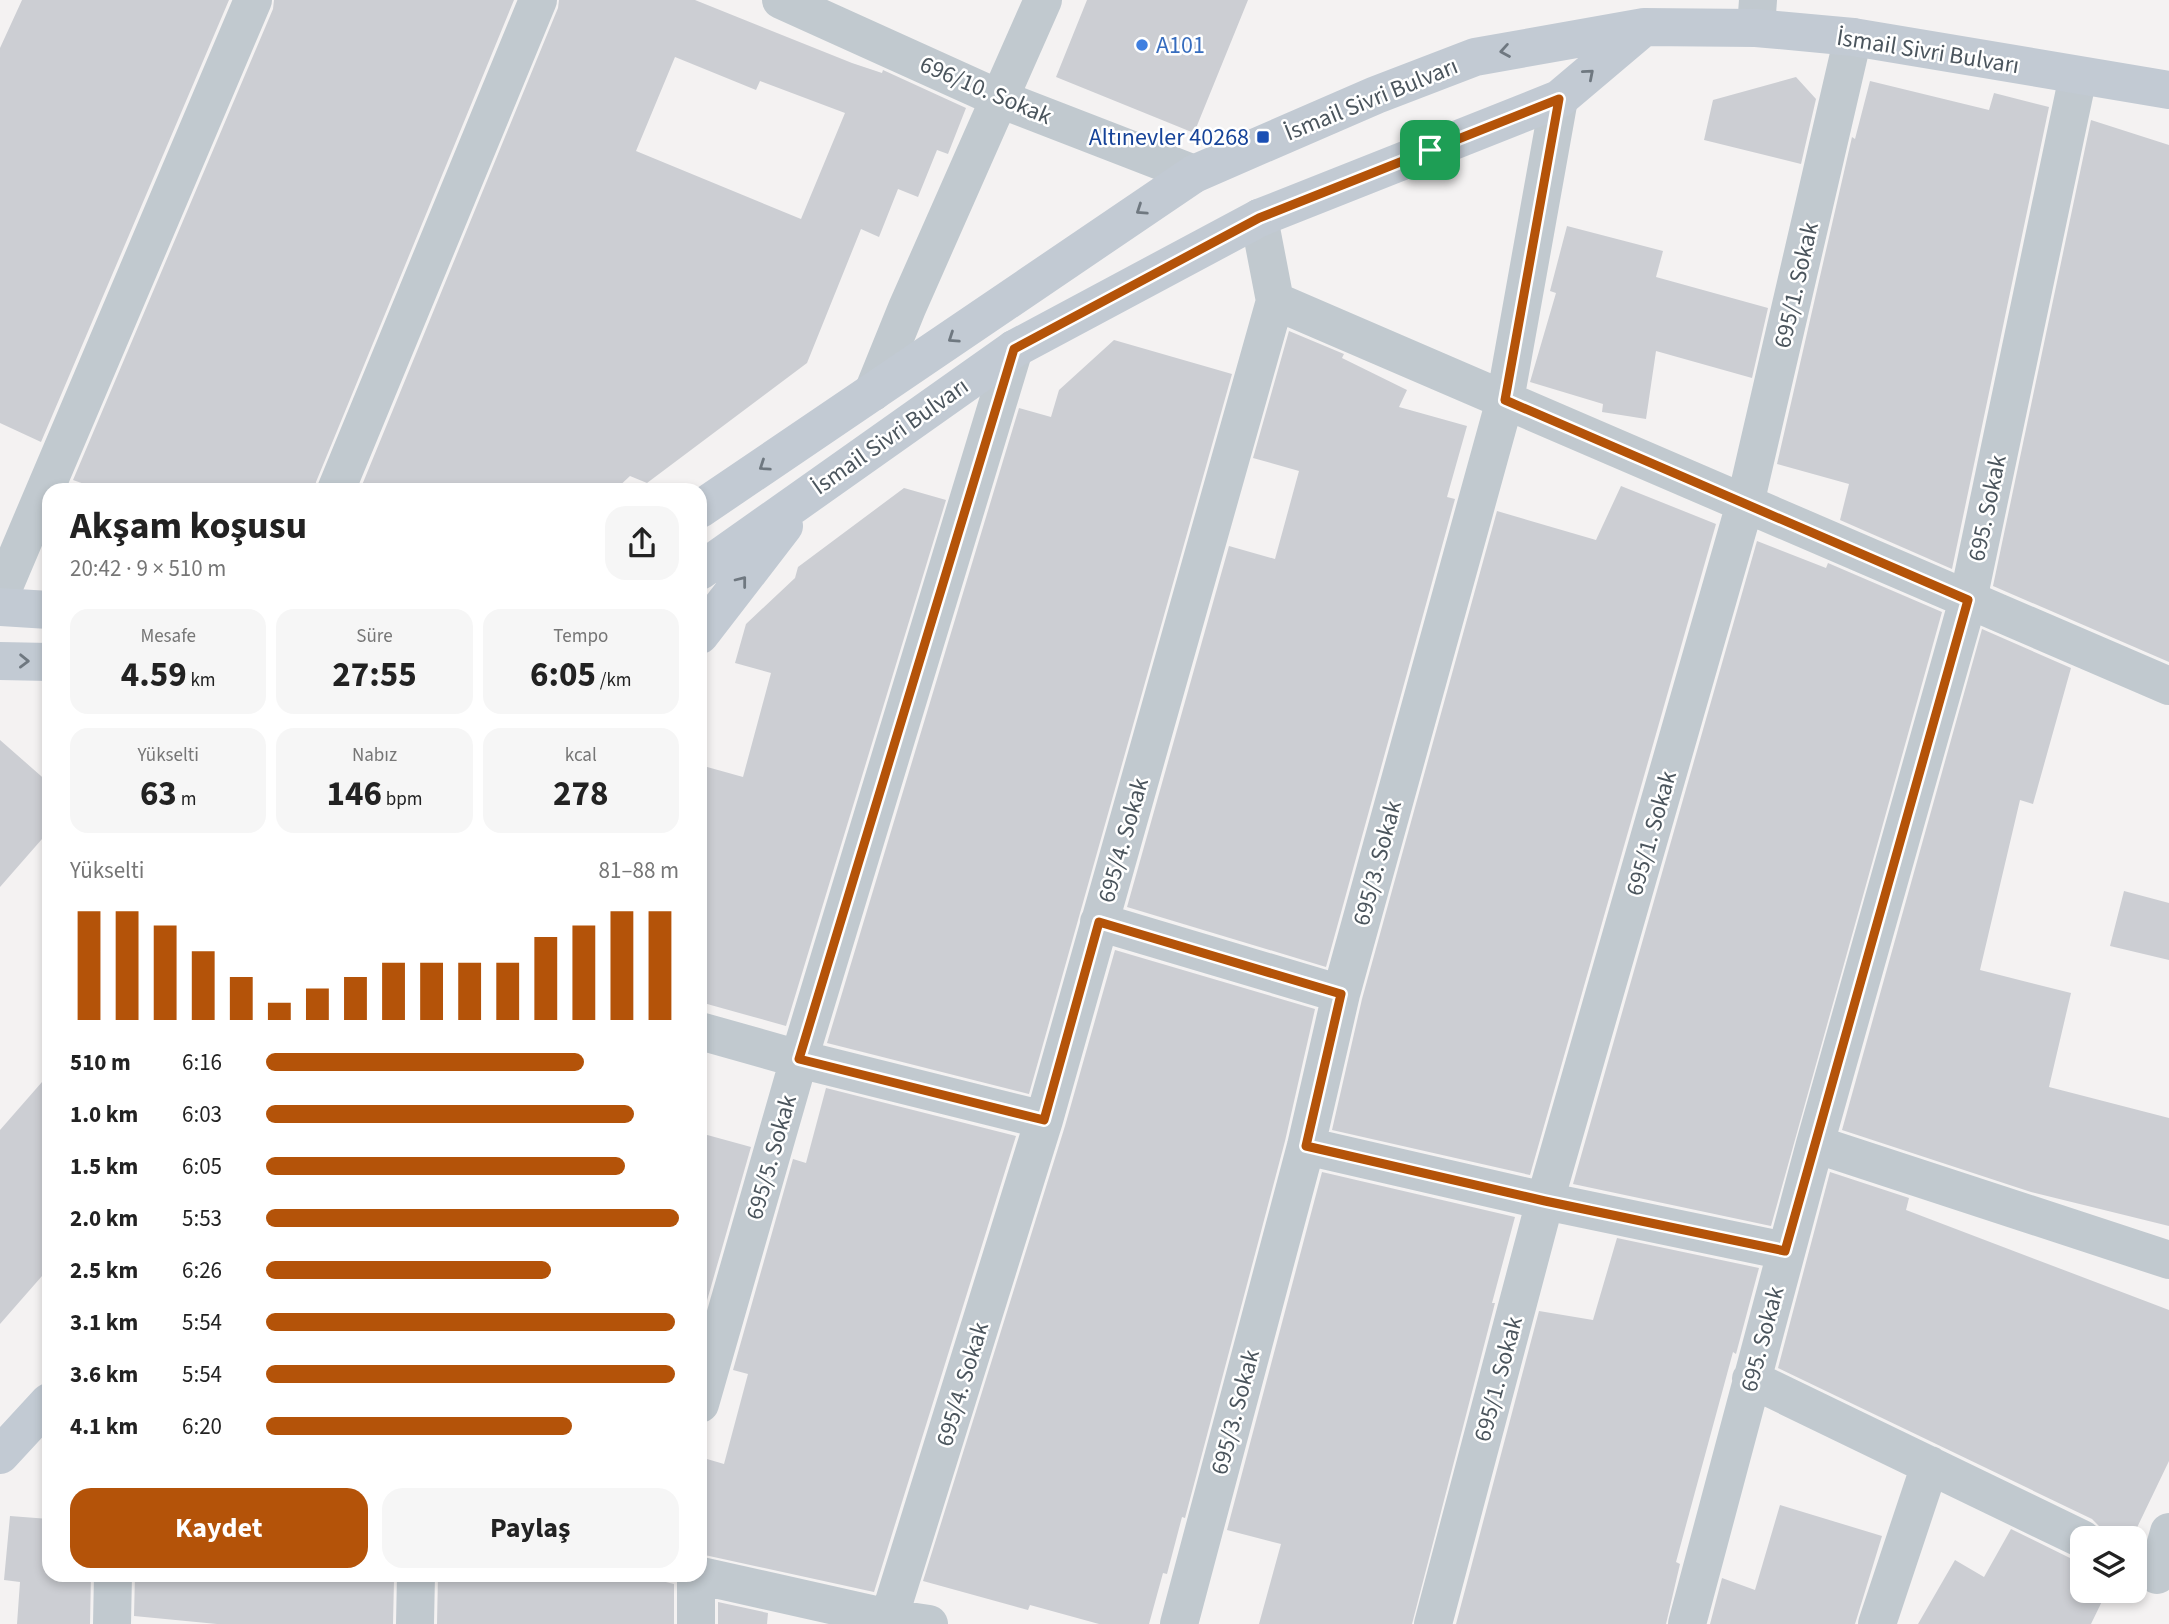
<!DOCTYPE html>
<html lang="tr">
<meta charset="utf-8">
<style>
body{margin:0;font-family:"Source Sans 3",sans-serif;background:#f6f6f6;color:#222;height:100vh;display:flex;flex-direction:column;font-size:26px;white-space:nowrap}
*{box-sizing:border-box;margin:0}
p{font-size:23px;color:#767676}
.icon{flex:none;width:38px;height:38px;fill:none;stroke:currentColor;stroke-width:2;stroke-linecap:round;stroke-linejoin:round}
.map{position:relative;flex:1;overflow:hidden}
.details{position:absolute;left:42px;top:483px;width:665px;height:1099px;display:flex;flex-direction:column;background:#fff;border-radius:21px;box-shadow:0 4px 10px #0003}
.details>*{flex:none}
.tools{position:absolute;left:2070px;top:1526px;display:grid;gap:14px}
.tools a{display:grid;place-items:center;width:77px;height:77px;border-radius:14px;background:#fff;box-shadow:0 4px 10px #0003;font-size:35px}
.pin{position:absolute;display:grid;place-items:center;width:60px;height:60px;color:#fff;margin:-30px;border-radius:14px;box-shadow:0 4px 10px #0006}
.round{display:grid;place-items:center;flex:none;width:74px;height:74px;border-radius:21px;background:#f6f6f6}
.headline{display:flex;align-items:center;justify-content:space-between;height:119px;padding:0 28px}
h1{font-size:38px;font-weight:700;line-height:52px}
.metrics{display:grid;grid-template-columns:repeat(3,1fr);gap:10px;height:119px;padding:7px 28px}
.metrics div{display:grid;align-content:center;border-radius:18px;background:#f6f6f6;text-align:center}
.metrics b{font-size:35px;font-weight:700}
.metrics small{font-size:19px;font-weight:400}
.metrics p{font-size:19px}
.chart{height:196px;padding:14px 28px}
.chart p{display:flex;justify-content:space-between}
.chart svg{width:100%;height:126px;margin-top:7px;stroke:#b45309;stroke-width:6}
.primary-button{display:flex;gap:14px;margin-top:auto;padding:14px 28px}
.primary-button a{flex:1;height:80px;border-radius:21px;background:#b45309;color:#fff;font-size:28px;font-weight:700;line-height:80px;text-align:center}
.primary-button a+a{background:#f6f6f6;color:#222}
ul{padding:0 28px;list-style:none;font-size:23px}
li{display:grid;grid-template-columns:112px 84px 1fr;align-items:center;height:52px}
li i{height:18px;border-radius:9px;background:#b45309}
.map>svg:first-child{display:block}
</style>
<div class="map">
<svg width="2169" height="1624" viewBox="0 0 2169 1624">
<rect width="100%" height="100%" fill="#f4f2f2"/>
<path fill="#ccced3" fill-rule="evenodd" d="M22 0H229L41 442 0 423V48Z
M274 0H514L316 482 315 490H101L73 480 273 9Z
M559 0H695L852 63 882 73 883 70 966 108 948 154 937 150 918 197 898 189 879 237 861 229 807 363 647 483 630 476 615 490H360L558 8ZM675 57 756 90 760 81 845 113 801 219 636 151Z
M1087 0H1248L1194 133 1056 77Z
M1796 77 1816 99 1801 164 1704 140 1713 100Z
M1870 81 1989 110 1994 93 2049 107 1952 569 1840 520 1849 484 1777 464 1852 137 1855 139Z
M2091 120 2169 145V662L1993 586Z
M1567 226 1663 251 1656 277 1768 308 1752 378 1656 351 1646 419 1602 412 1603 404 1530 382 1556 293 1550 291Z
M1289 331 1344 354 1342 358 1407 390 1399 407 1467 426 1447 497 1455 499 1326 967 1127 907 1229 546 1275 559 1299 471 1253 458Z
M1114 340 1232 374 1029 1094 827 1043 1019 408 1051 417 1059 390Z
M1621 486 1716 524 1530 1175 1332 1130 1362 999 1497 511 1596 540Z
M904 488 946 500 786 1026 700 1002V765L743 777 771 673 735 663 746 624 795 578 798 567Z
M1757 541 1826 568 1828 563 1942 612 1771 1226 1573 1184Z
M1982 629 2071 668 2033 804 2020 800 1980 970 2071 993 2049 1087 2169 1118V1226L2031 1192 1842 1130Z
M0 740 49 783V831L0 887Z
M2124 891 2169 903V960L2110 946Z
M1115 950 1315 1009 1285 1141 1185 1518 1182 1517 1167 1574 1163 1573 1149 1624H1099L1030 1605 1028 1610 923 1581 1065 1126Z
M49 1074V1268L0 1324V1130Z
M826 1088 1016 1136 874 1592 700 1554V1486L707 1459 724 1464 748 1374 733 1370 793 1159 806 1163Z
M700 1133 751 1147 700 1325Z
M1322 1172 1515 1217 1492 1303H1495L1412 1624H1259L1281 1544 1227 1530Z
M1830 1172 1909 1198 1906 1210 2169 1310V1461L2132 1538H2104L2100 1527 2092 1519 1778 1368Z
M1617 1238 1759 1268 1736 1354 1733 1352 1676 1562 1680 1564 1666 1624H1456L1539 1311 1593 1320Z
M1780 1505 1882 1536 1855 1624H1710L1722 1578 1755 1590Z
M10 1516 49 1519V1575H91L90 1624H17L20 1582 4 1580Z
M2011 1529 2072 1559 2082 1561V1591H2107L2091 1624H1918L1955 1560 1984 1577Z
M135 1575H343L394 1580 393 1624H217L134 1616Z
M438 1575H637L674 1584V1624H437Z
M718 1602 768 1613 767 1624H718Z"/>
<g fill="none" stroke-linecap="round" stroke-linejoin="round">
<path stroke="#c1c9cf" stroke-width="38" d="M781 0 1000 99 1194 174
M1756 28 1758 0
M1275 301 2169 686
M873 392 907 308 1043 0
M336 490 538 0
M0 596 253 0
M1099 922 1341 994
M700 1031 799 1059 1044 1120
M1815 1144 2169 1260
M1306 1146 1545 1201 1785 1251
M1751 1379 2082 1539
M700 1404 799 1059 1014 349
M697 1575 889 1618 929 1624
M2157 1575 2169 1532
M889 1618 1044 1120 1275 301 1259 218
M112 1624 113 1575
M415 1624 416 1575
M696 1624V1575
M1179 1624 1306 1146 1341 994 1505 400 1559 99
M1433 1624 1545 1201 1745 504 1853 37
M1687 1624 1815 1144 1968 600 2078 76
M1877 1624 1930 1465"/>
<path stroke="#c2cad3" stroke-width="38" d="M700 509 1194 174 1376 95 1475 57 1644 27 1756 28 1853 37 2169 90
M700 571 1014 349 1259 218 1559 99 1643 28
M0 607 49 610
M700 635 784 526
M0 661 49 662
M0 1455 49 1402"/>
</g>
<defs><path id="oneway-chevron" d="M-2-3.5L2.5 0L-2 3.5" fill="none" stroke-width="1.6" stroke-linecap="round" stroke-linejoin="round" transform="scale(1.75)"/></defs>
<g stroke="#6f7880">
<use href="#oneway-chevron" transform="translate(1505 51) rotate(170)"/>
<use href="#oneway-chevron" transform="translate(1589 74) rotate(-41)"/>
<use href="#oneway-chevron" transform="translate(1141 210) rotate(146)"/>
<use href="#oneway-chevron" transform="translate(953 338) rotate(146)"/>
<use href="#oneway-chevron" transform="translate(764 466) rotate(146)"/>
<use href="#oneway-chevron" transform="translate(742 581) rotate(-52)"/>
<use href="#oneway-chevron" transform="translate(24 661) rotate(1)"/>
</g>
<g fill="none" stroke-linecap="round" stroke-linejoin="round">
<defs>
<path id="route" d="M1559 99 1505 400 1968 600 1785 1251 1545 1201 1306 1146 1341 994 1099 922 1044 1120 799 1059 1014 349 1259 218Z"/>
</defs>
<use href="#route" stroke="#fff" stroke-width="14"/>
<use href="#route" stroke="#b45309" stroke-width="9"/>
</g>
<circle fill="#3f7fe0" stroke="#fff" stroke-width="2.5" cx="1142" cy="45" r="7"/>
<rect fill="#1a4fb4" stroke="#fff" stroke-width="2.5" x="1256" y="130" width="14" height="14" rx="3.5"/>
<g text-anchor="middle" stroke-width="5" stroke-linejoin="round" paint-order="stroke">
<g font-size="24" fill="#366cbe" stroke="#fff" text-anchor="start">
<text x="1156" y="53">A101</text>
</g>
<g font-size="24" fill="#4b555d" stroke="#fff">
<text transform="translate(1928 51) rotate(9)" y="8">İsmail Sivri Bulvarı</text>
<text transform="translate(986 90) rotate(23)" y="8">696/10. Sokak</text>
<text transform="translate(1371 99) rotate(-22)" y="8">İsmail Sivri Bulvarı</text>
<text transform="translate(1796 285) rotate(-77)" y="8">695/1. Sokak</text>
<text transform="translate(890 436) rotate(-35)" y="8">İsmail Sivri Bulvarı</text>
<text transform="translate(1987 508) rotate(-78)" y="8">695. Sokak</text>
<text transform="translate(1651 833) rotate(-74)" y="8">695/1. Sokak</text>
<text transform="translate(1123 840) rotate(-74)" y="8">695/4. Sokak</text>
<text transform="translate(1377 863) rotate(-75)" y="8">695/3. Sokak</text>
<text transform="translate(771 1157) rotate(-74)" y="8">695/5. Sokak</text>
<text transform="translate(1762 1339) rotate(-75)" y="8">695. Sokak</text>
<text transform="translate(1498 1379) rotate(-75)" y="8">695/1. Sokak</text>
<text transform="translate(962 1384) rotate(-73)" y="8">695/4. Sokak</text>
<text transform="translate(1235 1412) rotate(-75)" y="8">695/3. Sokak</text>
</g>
<g font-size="24" fill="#164399" stroke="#fff" text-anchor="end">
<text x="1249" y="145">Altınevler 40268</text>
</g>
</g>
</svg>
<div class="tools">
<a><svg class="icon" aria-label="layers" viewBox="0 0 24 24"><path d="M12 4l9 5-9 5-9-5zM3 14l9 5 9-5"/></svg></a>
</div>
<div class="pin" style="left:1430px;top:150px;background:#1e9e55"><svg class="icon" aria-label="arrive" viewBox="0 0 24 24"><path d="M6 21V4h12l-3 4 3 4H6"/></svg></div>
<section class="details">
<div class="headline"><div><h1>Akşam koşusu</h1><p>20:42 · 9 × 510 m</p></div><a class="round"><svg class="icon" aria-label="share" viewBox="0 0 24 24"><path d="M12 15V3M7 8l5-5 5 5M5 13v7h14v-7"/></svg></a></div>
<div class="metrics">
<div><p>Mesafe</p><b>4.59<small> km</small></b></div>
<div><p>Süre</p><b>27:55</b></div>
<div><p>Tempo</p><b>6:05<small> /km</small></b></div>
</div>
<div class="metrics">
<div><p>Yükselti</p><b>63<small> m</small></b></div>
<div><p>Nabız</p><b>146<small> bpm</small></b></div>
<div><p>kcal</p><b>278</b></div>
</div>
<div class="chart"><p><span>Yükselti</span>81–88 m</p>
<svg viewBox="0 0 160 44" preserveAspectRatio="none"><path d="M5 44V6M15 44V6M25 44V11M35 44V20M45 44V29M55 44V38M65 44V33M75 44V29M85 44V24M95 44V24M105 44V24M115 44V24M125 44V15M135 44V11M145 44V6M155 44V6"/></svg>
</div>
<ul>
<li><b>510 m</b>6:16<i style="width:77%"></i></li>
<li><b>1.0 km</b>6:03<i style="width:89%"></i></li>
<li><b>1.5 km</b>6:05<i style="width:87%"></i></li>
<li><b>2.0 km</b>5:53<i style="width:100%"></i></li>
<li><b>2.5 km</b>6:26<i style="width:69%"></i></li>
<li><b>3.1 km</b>5:54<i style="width:99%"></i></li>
<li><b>3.6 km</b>5:54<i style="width:99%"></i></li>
<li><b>4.1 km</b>6:20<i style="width:74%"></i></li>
</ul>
<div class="primary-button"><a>Kaydet</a><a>Paylaş</a></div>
</section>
</div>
